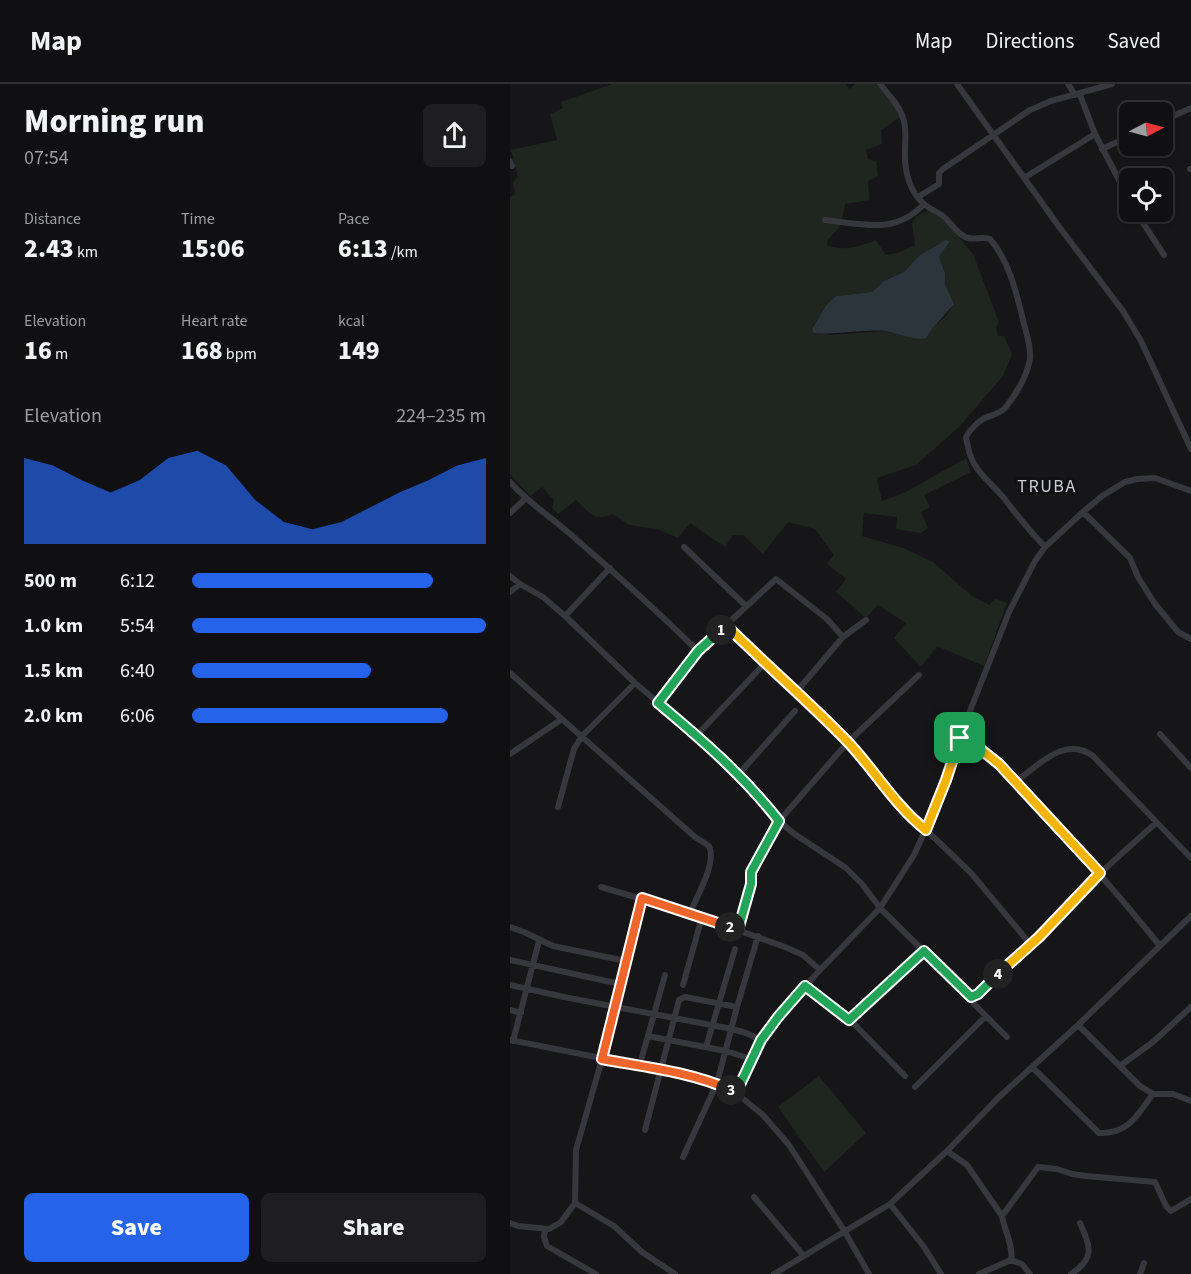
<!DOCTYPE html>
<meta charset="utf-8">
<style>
body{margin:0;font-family:"Source Sans 3",sans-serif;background:#1e1e20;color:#f1f3f6;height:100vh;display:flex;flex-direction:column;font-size:22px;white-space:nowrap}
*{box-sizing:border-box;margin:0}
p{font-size:20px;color:#9c9d9f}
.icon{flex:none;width:33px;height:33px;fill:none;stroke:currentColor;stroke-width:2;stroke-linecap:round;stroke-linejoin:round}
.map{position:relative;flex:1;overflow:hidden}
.sheet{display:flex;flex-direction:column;background:#101012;width:510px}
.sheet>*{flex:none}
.needle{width:39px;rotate:84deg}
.fabs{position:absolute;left:609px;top:18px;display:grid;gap:12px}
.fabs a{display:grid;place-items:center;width:54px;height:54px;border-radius:9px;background:#101012;box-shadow:0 2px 4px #0004,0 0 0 2px #303032;font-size:30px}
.pin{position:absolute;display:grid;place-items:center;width:51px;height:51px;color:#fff;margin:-26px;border-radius:12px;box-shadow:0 3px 9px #0006}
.km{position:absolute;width:30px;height:30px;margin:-15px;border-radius:50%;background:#222;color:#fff;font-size:16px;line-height:30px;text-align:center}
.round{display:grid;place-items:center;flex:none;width:63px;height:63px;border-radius:9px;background:#1e1e20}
.headline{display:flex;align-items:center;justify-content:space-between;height:102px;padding:0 24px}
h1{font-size:33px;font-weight:800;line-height:45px}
.figures{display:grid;grid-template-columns:repeat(3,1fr);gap:9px;height:102px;padding:6px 24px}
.figures div{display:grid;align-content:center}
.figures b{font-size:26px;font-weight:800}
.figures small{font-size:16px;font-weight:400}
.figures p{font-size:16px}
.chart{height:168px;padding:12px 24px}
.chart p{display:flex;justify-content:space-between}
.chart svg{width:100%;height:108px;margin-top:6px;fill:#2563eb;opacity:.7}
.button{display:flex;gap:12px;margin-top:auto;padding:12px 24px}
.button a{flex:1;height:69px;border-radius:9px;background:#2563eb;color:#fff;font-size:24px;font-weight:800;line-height:69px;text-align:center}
.button a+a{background:#1e1e20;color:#f1f3f6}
ul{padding:0 24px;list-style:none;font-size:20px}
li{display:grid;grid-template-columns:96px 72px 1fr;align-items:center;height:45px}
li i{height:15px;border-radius:8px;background:#2563eb}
header{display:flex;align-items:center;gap:36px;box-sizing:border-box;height:84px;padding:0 30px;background:#101012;border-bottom:2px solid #303032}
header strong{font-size:28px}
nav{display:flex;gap:33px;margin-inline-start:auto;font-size:21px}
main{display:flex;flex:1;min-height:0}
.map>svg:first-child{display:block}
</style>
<header>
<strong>Map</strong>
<nav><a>Map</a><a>Directions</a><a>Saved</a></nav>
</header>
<main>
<section class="sheet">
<div class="headline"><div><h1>Morning run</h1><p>07:54</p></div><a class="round"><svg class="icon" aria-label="share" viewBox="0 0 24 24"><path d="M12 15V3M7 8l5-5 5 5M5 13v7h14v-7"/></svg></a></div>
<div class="figures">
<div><p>Distance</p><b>2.43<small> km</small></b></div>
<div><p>Time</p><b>15:06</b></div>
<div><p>Pace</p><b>6:13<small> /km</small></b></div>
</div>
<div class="figures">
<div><p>Elevation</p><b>16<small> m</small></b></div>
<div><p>Heart rate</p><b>168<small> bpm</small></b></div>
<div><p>kcal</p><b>149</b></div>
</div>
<div class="chart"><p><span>Elevation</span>224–235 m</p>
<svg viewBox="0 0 160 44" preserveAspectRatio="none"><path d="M0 44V9L10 12L20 18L30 23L40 18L50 9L60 6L70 12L80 26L90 35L100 38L110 35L120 29L130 23L140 18L150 12L160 9V44z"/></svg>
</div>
<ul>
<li><b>500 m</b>6:12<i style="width:82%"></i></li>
<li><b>1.0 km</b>5:54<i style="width:100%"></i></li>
<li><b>1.5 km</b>6:40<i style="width:61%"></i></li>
<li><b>2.0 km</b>6:06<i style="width:87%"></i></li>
</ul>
<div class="button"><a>Save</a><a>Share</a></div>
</section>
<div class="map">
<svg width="681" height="1190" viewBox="0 0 681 1190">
<rect width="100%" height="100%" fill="#161618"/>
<path fill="#1e261f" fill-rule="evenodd" d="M102 0H335L340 5 345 0H366L385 23 390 33 371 46 372 60 356 66 358 75 366 77 368 92 358 97 359 116 335 120 331 141 318 156 317 161C333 168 351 162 366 156L376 171 388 169 405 161 402 139 407 132 419 126 439 141 463 170 489 238 486 243 488 252H494L502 270 493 292 449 343 406 381 367 394 372 417 396 408 456 374 461 388 414 411 420 423 411 428 418 444 411 449 386 445 387 433 354 429 352 452 393 464 423 478 462 512 479 521 485 515 497 519 474 582 427 562 411 583 384 554 396 539 368 521 356 534 326 508 336 495 317 480 324 471 305 445 278 438 253 470 233 451H223L215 463 180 439 168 454 147 445 119 441 103 430C83 438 80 429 66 416L48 430 42 424 44 416 32 403 20 412 0 390V113L5 110 3 99 8 93 1 66 47 56 40 30 53 24 51 18ZM440 157 429 173 435 189V200L444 220 436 232 410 255 374 247 320 251 302 245 317 220 326 212 362 208 374 197 394 188 410 171 428 160Z
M309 992 356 1049 314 1088 268 1023Z"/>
<path fill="#2c353c" d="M436 156 440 157 429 173 435 189V200L444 220 421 246 416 254C403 257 389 249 375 247 352 245 327 251 304 249L302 245 317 220 326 212 362 208 374 197 394 188 410 171Z"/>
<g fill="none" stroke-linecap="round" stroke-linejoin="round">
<path stroke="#37383d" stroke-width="6" d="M370 0C378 10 389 21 393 34 397 45 395 55 395 66 394 85 399 108 414 120 420 125 428 128 434 133 441 139 449 152 458 154 465 156 472 152 480 155 500 178 507 211 514 240 517 251 521 263 520 275 517 292 506 311 495 324 488 331 483 330 475 334 470 336 457 348 456 354 456 355 458 362 458 363 463 389 482 398 497 418 509 434 521 448 535 463
M447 0 550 144 613 227 631 257 681 365
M558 0 565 11
M570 11 585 50 620 117
M652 37 681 24
M592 65 620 52
M0 77 2 82
M680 85H681
M514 94 585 50
M408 113 429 100V89L433 85 520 26 541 17 602 0
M626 128 654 171
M315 136C353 140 385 151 414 120
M0 398C19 419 38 431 59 449 103 487 146 526 188 567
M573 428 620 474 628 493 645 520 668 548 681 555
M0 429 15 415
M174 463 236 522
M0 492 10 500
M0 508 10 500 33 513 55 532 125 599 187 651 252 715 269 737 283 749 336 784 352 800 370 824 459 912C472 913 481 895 491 888 521 865 546 835 572 807 596 783 621 761 646 739
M55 532 100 484
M216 541 338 658 386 717 461 789 521 861
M0 589 185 753 199 762C207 779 187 812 180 829
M287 607 333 553 356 536
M148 619 188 567 266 495 317 535 333 553
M650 650 681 684
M187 651 255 579
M449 654C485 671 509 701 535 730 575 773 613 816 650 862
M0 670 52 635
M228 691 285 627
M505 698C529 681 555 651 583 672L681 774
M48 723 64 665 72 652 125 599
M91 803 180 829 275 863 293 871 310 886
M0 843 14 848 43 862 116 877
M228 846 241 800V788L269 737 338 658 409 591
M0 876 110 900
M0 901 54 913 222 945 236 949 251 956
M173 901 192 833
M295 902 344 940 395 992
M459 912 464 920 497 953
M227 923 248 852
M0 926 11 929
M339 936 414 867
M568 941 630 1002 643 1010H663L681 1017
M138 952 216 967 241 975
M0 956 151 986 207 999 226 1009 253 1031 279 1061 335 1148 359 1190
M3 957 29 857
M196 963 225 865
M132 973 155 891
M610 982 643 958 681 923
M522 983 589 1049C619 1050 627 1031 643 1010
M405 1003 476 932
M226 1009 251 956 268 933 310 886 370 824 404 771 427 720 456 637 499 528 525 477 535 463 573 428 592 412 615 398 627 395 645 394 681 407
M135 1046 169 916 175 913 227 923 207 999 173 1073
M437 1067 457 1081 492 1132 528 1083 547 1085 562 1090 576 1092 645 1098 656 1122 661 1127 681 1115
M244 1113 293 1171
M65 1119 104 1142 132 1168 165 1190
M380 1120 414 1163 431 1190
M492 1132C494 1145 504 1163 501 1176
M0 1139 8 1142 39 1145 51 1138 65 1119 66 1066 92 975 132 814
M35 1145 34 1153 37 1162 86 1190
M264 1190 380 1120 437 1067 488 1014 568 941 681 832
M469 1190 501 1176 512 1180 520 1190
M561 1190C586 1174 580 1162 570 1139
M630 1190 634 1179"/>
</g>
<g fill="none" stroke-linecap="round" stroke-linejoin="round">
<defs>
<path id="split-1" d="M211 546 216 541C255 580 297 616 336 656 364 685 384 721 416 746L436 696 450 654"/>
<path id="split-2" d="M211 546 188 567 148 619C191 655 234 692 269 737L241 788V800L228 846 220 843"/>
<path id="split-3" d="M220 843 132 814 92 975C135 983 181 988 221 1006"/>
<path id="split-4" d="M221 1006 226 1009 251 956 268 933 295 902 339 936 414 867 461 913 468 910 488 890"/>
<path id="split-5" d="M450 654 469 664 489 680 590 789 529 853 488 890"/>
</defs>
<use href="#split-1" stroke="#fff" stroke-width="12"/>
<use href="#split-2" stroke="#fff" stroke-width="12"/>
<use href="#split-3" stroke="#fff" stroke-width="12"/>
<use href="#split-4" stroke="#fff" stroke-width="12"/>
<use href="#split-5" stroke="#fff" stroke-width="12"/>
<use href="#split-1" stroke="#f5b400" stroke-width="8"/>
<use href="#split-2" stroke="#22a559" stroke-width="8"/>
<use href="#split-3" stroke="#f0652b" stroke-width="8"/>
<use href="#split-4" stroke="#22a559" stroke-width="8"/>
<use href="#split-5" stroke="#f5b400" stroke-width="8"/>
</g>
<g text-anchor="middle" stroke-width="6" stroke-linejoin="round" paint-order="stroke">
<g font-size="18" letter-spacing="1.5" fill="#c9ccd4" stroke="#111113">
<text x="537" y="408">TRUBA</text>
</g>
</g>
</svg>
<div class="fabs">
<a><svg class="needle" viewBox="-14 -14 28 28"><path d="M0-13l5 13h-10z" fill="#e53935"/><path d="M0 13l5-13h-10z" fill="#9c9d9f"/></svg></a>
<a><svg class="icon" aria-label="locate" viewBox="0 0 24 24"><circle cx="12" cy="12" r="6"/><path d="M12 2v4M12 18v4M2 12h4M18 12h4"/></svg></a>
</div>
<div class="pin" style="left:450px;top:654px;background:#1e9e55"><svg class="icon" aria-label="arrive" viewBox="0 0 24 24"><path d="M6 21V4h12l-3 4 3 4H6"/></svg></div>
<b class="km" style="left:211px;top:546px">1</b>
<b class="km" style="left:220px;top:843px">2</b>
<b class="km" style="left:221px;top:1006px">3</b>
<b class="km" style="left:488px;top:890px">4</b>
</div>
</main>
